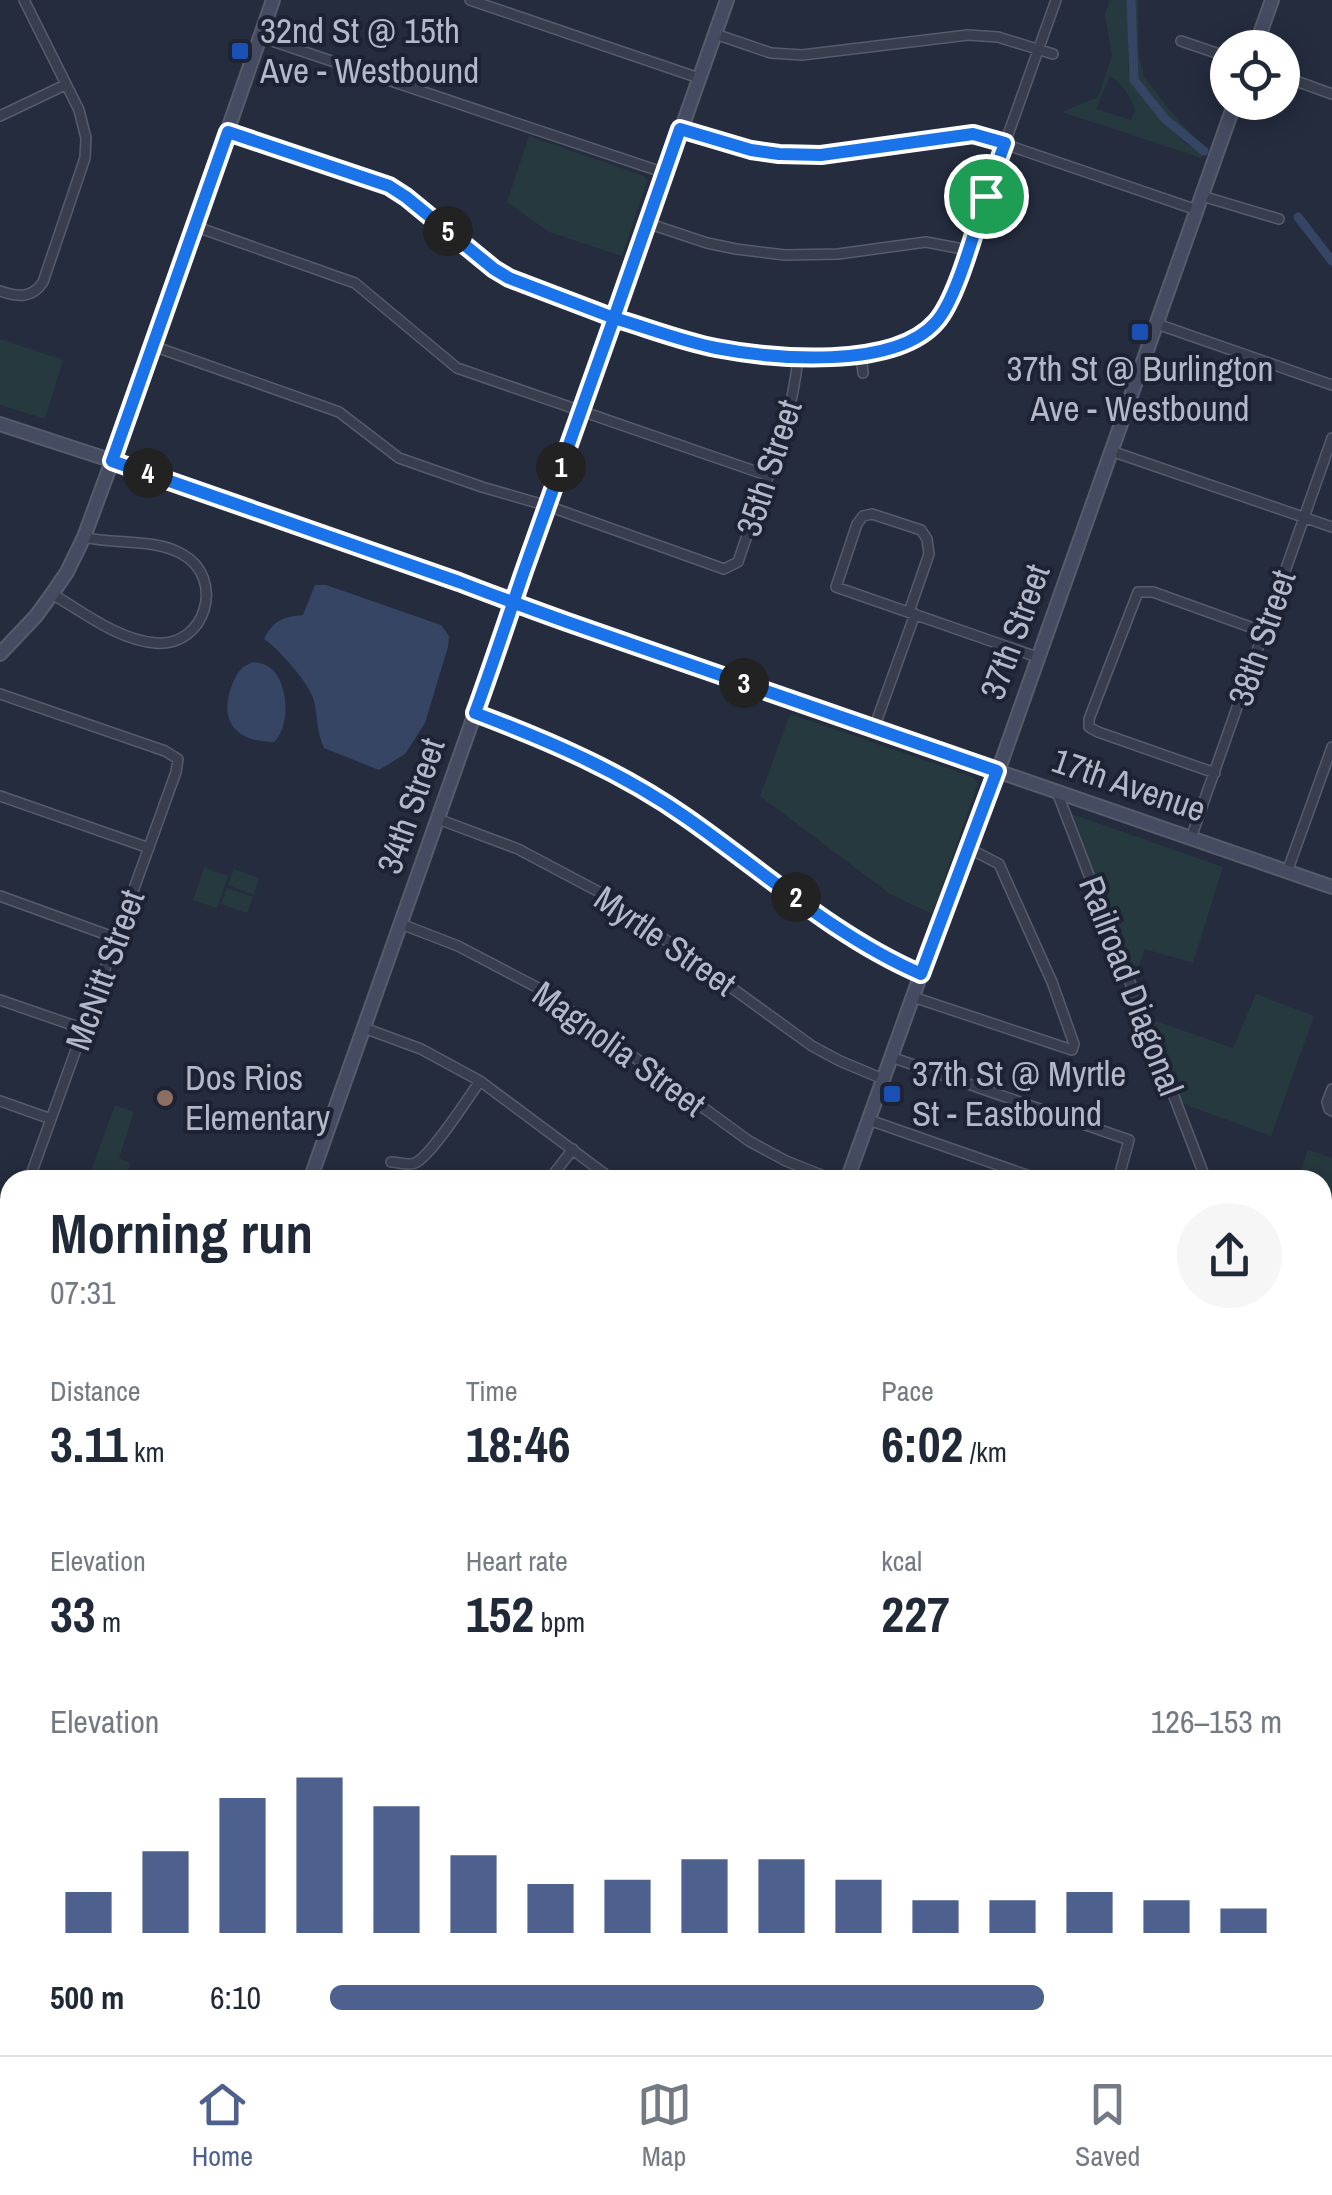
<!DOCTYPE html>
<meta charset="utf-8">
<style>
body{margin:0;font-family:"Archivo Narrow",sans-serif;background:#f6f6f7;color:#1f2937;height:100vh;display:flex;flex-direction:column;font-size:38px;white-space:nowrap}
*{box-sizing:border-box;margin:0}
p{font-size:32px;color:#747a83}
.icon{flex:none;width:55px;height:55px;fill:none;stroke:currentColor;stroke-width:2;stroke-linecap:round;stroke-linejoin:round}
.map{position:relative;flex:1;overflow:hidden}
.details{position:absolute;left:0px;top:1170px;width:1332px;height:885px;display:flex;flex-direction:column;background:#fff;border-radius:30px 30px 0 0;box-shadow:0 5px 25px #0003}
.details>*{flex:none}
.tools{position:absolute;left:1210px;top:30px;display:grid;gap:20px}
.tools a{display:grid;place-items:center;width:90px;height:90px;border-radius:50%;background:#fff;box-shadow:0 5px 25px #0003;font-size:50px}
.pin{position:absolute;display:grid;place-items:center;width:85px;height:85px;color:#fff;margin:-42px;border:5px solid #fff;border-radius:50%;box-shadow:0 2px 10px #0007}
.km{position:absolute;width:50px;height:50px;margin:-25px;border-radius:50%;background:#222;color:#fff;font-size:28px;line-height:50px;text-align:center}
.round{display:grid;place-items:center;flex:none;width:105px;height:105px;border-radius:52px;background:#f6f6f7}
.summary{display:flex;align-items:center;justify-content:space-between;height:170px;padding:0 50px}
h1{font-size:55px;font-weight:800;line-height:75px}
.stats{display:grid;grid-template-columns:repeat(3,1fr);gap:15px;height:170px;padding:10px 50px}
.stats div{display:grid;align-content:center}
.stats b{font-size:50px;font-weight:800}
.stats small{font-size:28px;font-weight:400}
.stats p{font-size:28px}
.chart{height:280px;padding:20px 50px}
.chart p{display:flex;justify-content:space-between}
.chart svg{width:100%;height:180px;margin-top:10px;stroke:#4e618e;stroke-width:6}
ul{padding:0 50px;list-style:none;font-size:32px}
li{display:grid;grid-template-columns:160px 120px 1fr;align-items:center;height:75px}
li i{height:25px;border-radius:12px;background:#4e618e}
.dock{display:flex;justify-content:space-around;align-items:center;height:140px;border-top:2px solid #e0e1e3;background:#fff;font-size:28px;color:#747a83}
.dock a{display:grid;justify-items:center;gap:5px}
.dock .selected{color:#4e618e}
.map>svg:first-child{display:block}
</style>
<div class="map">
<svg width="1332" height="2055" viewBox="0 0 1332 2055">
<rect width="100%" height="100%" fill="#242c3e"/>
<path fill="#26393f" fill-rule="evenodd" d="M1110 0H1128V70L1132 85 1186 144 1203 152 1201 158 1062 112 1098 97 1112 55 1105 15ZM1110 76C1121 82 1132 98 1135 110L1131 120 1096 109Z
M1134 0H1138L1139 56 1144 77 1177 119 1205 148 1167 118 1137 79Z
M529 136 644 176 647 181 622 256 549 232 507 202Z
M0 339 63 360 45 419 0 405Z
M790 714 973 777 978 784 932 914 890 894 760 796Z
M1069 813 1223 867 1193 963 1145 949 1133 981Z
M204 868 228 876 217 908 193 900Z
M234 869 259 878 254 895 228 885Z
M227 888 253 897 247 913 221 904Z
M1256 994 1314 1016 1271 1136 1181 1103 1151 1027 1153 1020 1233 1048Z
M115 1105 134 1112 119 1158 131 1163 125 1180H96L89 1176Z
M1308 1150 1332 1158V1347L1323 1343 1322 1180H1298Z
M1322 1555 1332 1558V1690L1323 1686Z
M0 1645 10 1648V1884L0 1882Z
M1322 1772 1332 1776V1947L1323 1944Z
M331 2045H476L505 2055H337Z
M803 2045H1085L1081 2055H832Z"/>
<path fill="#374565" d="M315 585H326L441 625 449 636 448 647 425 723 405 754 379 770 324 748C316 730 318 719 314 701 310 684 279 649 264 639 274 620 282 617 303 615Z
M253 662C259 663 263 663 269 667 289 680 291 727 274 742 236 742 218 721 232 685 237 673 240 667 253 662Z"/>
<g fill="none" stroke-linecap="round" stroke-linejoin="round">
<path stroke="#374565" stroke-width="9" d="M1131 0 1134 80 1165 119 1204 151
M1298 217 1332 261"/>
<defs>
<path id="street" d="M470 0 699 78
M715 34 771 53 802 55 968 35 998 37 1053 54
M260 37 665 173
M1181 41 1228 57
M1282 76 1332 94
M0 116 65 85
M681 129 751 150 779 154 821 155 955 136H981L1197 210
M227 132 389 186 406 197 494 269 509 278C602 313 695 352 795 358 811 358 826 356 841 355 886 353 921 346 947 306L1056 0
M1202 196 1279 219
M647 223 707 243 736 249 785 255 838 254 926 242 968 250
M194 226 355 283 457 368 769 476
M0 291C17 297 32 299 43 282L85 158 86 138 79 110 24 0
M1157 324 1332 385
M153 346 339 412 399 458 482 487 548 506 724 569 738 562C760 494 791 430 798 358
M861 354 863 373
M1111 451 1332 527
M52 594C83 612 118 640 156 643 206 647 226 578 182 554 154 538 115 545 84 537
M909 612 929 554 927 539 921 530 872 514 863 516 857 524 836 587 1037 657
M0 694 165 751 178 759 176 772 29 1180
M475 713C549 741 622 772 687 818 763 871 835 937 921 974
M874 728 915 614
M1215 773 1098 732 1089 727V719L1138 592H1153L1264 632
M1057 792 1206 1180
M0 796 149 848
M438 819 518 849 601 893 812 1046 840 1061 883 1079
M1191 838 1332 438
M1287 872 1332 747
M0 896 116 938
M401 924 458 946 542 990 749 1141 786 1161 834 1180
M913 997 1072 1050 1074 1044 1052 982 999 864 968 848
M0 1000 84 1029
M364 1028 421 1049 480 1081 613 1180
M891 1057 1129 1140 1118 1180
M1332 1089 1327 1102 1329 1109 1332 1111
M0 1101 51 1119
M869 1120 1041 1180
M391 1162C398 1162 408 1166 415 1163 431 1156 468 1098 480 1081
M549 1180 573 1149
M0 1204 10 1207
M0 1263 10 1234
M1322 1394 1332 1364
M1322 1474 1332 1502
M99 2045V2055
M151 2045 186 2055
M1130 2055 1134 2045
M1216 2055 1220 2045"/>
<path id="secondary" d="M1255 48 1272 0
M0 424 113 461 567 622 1332 887
M0 654 36 616 52 594 67 572 84 537 118 445 273 0
M310 1180 727 0
M847 1180 921 974 1002 760 1235 102
M0 1498 10 1502
M0 1893 10 1896
M1322 1944 1332 1947
M1322 1961 1332 1964
M24 2045 26 2055
M491 2045 520 2055
M533 2055 537 2045
M550 2055 554 2045"/>
</defs>
<use href="#street" stroke="#565c6c" stroke-width="12"/>
<use href="#secondary" stroke="#565c6c" stroke-width="16"/>
<use href="#street" stroke="#383e4e" stroke-width="9"/>
<use href="#secondary" stroke="#454c61" stroke-width="12"/>
</g>
<g fill="none" stroke-linecap="round" stroke-linejoin="round">
<defs>
<path id="route" d="M986 196C975 228 957 299 936 322 894 370 773 359 716 348 681 341 648 328 614 318L524 571C508 618 492 666 475 713 549 741 622 772 687 818 763 871 835 937 921 974L997 771 567 622C531 609 495 596 459 582L112 461 228 132 389 186 406 197 494 269 509 278 614 318 680 129 751 150 779 154 821 155 973 134 1005 143 986 196"/>
</defs>
<use href="#route" stroke="#fff" stroke-width="20"/>
<use href="#route" stroke="#1a73e8" stroke-width="12"/>
</g>
<g fill="#1a4fb4" stroke="#1d2333" stroke-width="4">
<rect x="230" y="41" width="20" height="20" rx="5"/>
<rect x="1130" y="322" width="20" height="20" rx="5"/>
<rect x="882" y="1084" width="20" height="20" rx="5"/>
</g>
<circle fill="#8d6e63" stroke="#1d2333" stroke-width="4" cx="165" cy="1098" r="10"/>
<g text-anchor="middle" stroke-width="8" stroke-linejoin="round" paint-order="stroke">
<g font-size="35" fill="#b3b9c9" stroke="#1d2333" text-anchor="start">
<text x="260" y="43">32nd St @ 15th<tspan x="260" dy="40">Ave - Westbound</tspan></text>
<text x="1140" y="381" text-anchor="middle">37th St @ Burlington<tspan x="1140" dy="40">Ave - Westbound</tspan></text>
<text x="912" y="1086">37th St @ Myrtle<tspan x="912" dy="40">St - Eastbound</tspan></text>
<text x="185" y="1090">Dos Rios<tspan x="185" dy="40">Elementary</tspan></text>
</g>
<g font-size="35" fill="#b3b9c9" stroke="#1d2333">
<text transform="translate(769 468) rotate(-72)" y="12">35th Street</text>
<text transform="translate(1015 632) rotate(-70)" y="12">37th Street</text>
<text transform="translate(1262 638) rotate(-71)" y="12">38th Street</text>
<text transform="translate(1129 785) rotate(19)" y="12">17th Avenue</text>
<text transform="translate(411 806) rotate(-71)" y="12">34th Street</text>
<text transform="translate(665 941) rotate(35)" y="12">Myrtle Street</text>
<text transform="translate(105 970) rotate(-70)" y="12">McNitt Street</text>
<text transform="translate(1131 986) rotate(69)" y="12">Railroad Diagonal</text>
<text transform="translate(619 1049) rotate(36)" y="12">Magnolia Street</text>
</g>
</g>
</svg>
<div class="tools">
<a><svg class="icon" aria-label="locate" viewBox="0 0 24 24"><circle cx="12" cy="12" r="6"/><path d="M12 2v4M12 18v4M2 12h4M18 12h4"/></svg></a>
</div>
<div class="pin" style="left:986px;top:196px;background:#1e9e55"><svg class="icon" aria-label="arrive" viewBox="0 0 24 24"><path d="M6 21V4h12l-3 4 3 4H6"/></svg></div>
<b class="km" style="left:561px;top:467px">1</b>
<b class="km" style="left:796px;top:897px">2</b>
<b class="km" style="left:744px;top:683px">3</b>
<b class="km" style="left:148px;top:473px">4</b>
<b class="km" style="left:448px;top:231px">5</b>
<section class="details">
<div class="summary"><div><h1>Morning run</h1><p>07:31</p></div><a class="round"><svg class="icon" aria-label="share" viewBox="0 0 24 24"><path d="M12 15V3M7 8l5-5 5 5M5 13v7h14v-7"/></svg></a></div>
<div class="stats">
<div><p>Distance</p><b>3.11<small> km</small></b></div>
<div><p>Time</p><b>18:46</b></div>
<div><p>Pace</p><b>6:02<small> /km</small></b></div>
</div>
<div class="stats">
<div><p>Elevation</p><b>33<small> m</small></b></div>
<div><p>Heart rate</p><b>152<small> bpm</small></b></div>
<div><p>kcal</p><b>227</b></div>
</div>
<div class="chart"><p><span>Elevation</span>126–153 m</p>
<svg viewBox="0 0 160 44" preserveAspectRatio="none"><path d="M5 44V34M15 44V24M25 44V11M35 44V6M45 44V13M55 44V25M65 44V32M75 44V31M85 44V26M95 44V26M105 44V31M115 44V36M125 44V36M135 44V34M145 44V36M155 44V38"/></svg>
</div>
<ul>
<li><b>500 m</b>6:10<i style="width:75%"></i></li>
</ul>
</section>
</div>
<nav class="dock">
<a class="selected"><svg class="icon" aria-label="home" viewBox="0 0 24 24"><path d="M3 11l9-7 9 7M6 9v11h12V9"/></svg>Home</a>
<a><svg class="icon" aria-label="map" viewBox="0 0 24 24"><path d="M3 6l6-2 6 2 6-2v14l-6 2-6-2-6 2zM9 4v14M15 6v14"/></svg>Map</a>
<a><svg class="icon" aria-label="saved" viewBox="0 0 24 24"><path d="M7 4h10v16l-5-4-5 4z"/></svg>Saved</a>
</nav>
